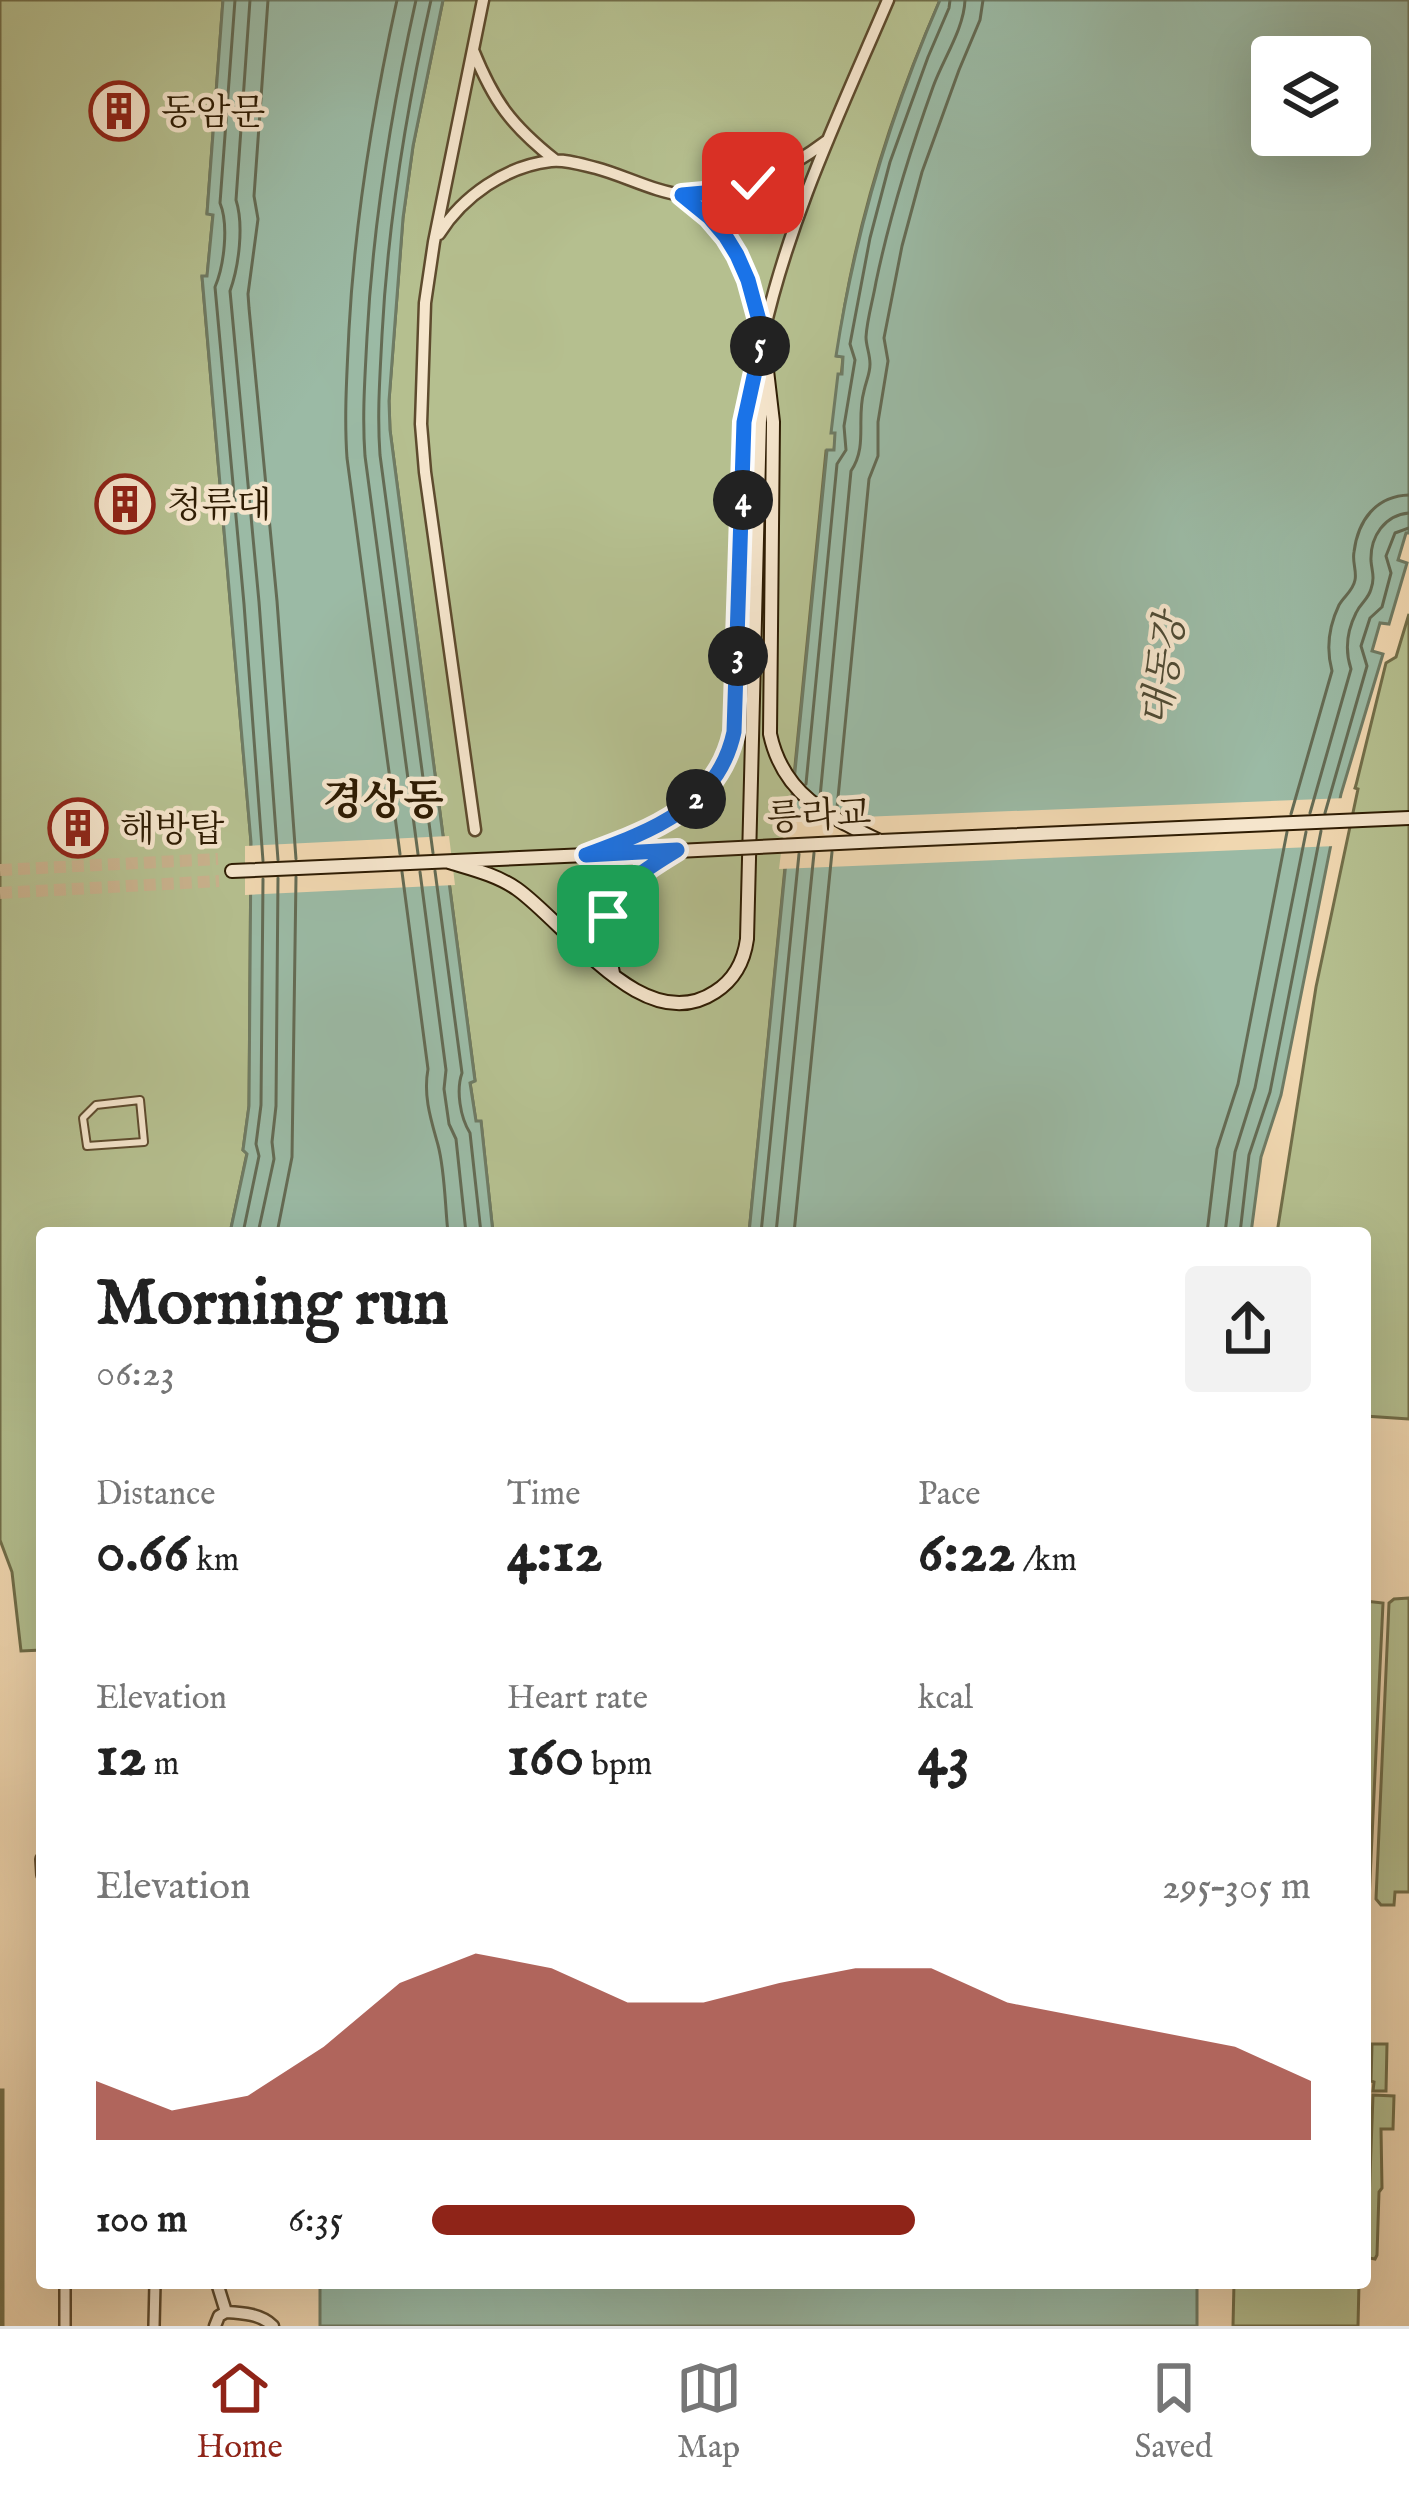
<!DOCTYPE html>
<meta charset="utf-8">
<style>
body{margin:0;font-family:"IM FELL English","Noto Serif KR",serif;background:#f2f2f2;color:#222;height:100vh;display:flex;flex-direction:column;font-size:45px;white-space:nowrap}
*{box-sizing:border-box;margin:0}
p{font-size:39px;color:#767676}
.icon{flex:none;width:66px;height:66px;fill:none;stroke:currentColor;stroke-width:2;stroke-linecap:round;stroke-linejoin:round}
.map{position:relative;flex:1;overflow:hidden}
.panel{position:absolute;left:36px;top:1227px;width:1335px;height:1062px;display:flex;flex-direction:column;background:#fff;border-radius:12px;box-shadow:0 12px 48px #0002}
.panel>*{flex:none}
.controls{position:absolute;left:1251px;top:36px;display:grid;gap:24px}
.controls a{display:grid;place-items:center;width:120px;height:120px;border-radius:12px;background:#fff;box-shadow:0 12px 48px #0002;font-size:60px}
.pin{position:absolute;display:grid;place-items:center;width:102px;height:102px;color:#fff;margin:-51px;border-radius:24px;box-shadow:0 6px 18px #0006}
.km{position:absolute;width:60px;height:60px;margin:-30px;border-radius:50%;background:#222;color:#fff;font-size:33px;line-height:60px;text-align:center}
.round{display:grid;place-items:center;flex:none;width:126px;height:126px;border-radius:12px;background:#f2f2f2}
.headline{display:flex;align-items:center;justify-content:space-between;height:204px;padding:0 60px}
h1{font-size:66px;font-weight:800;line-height:90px}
.stats{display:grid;grid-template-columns:repeat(3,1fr);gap:18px;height:204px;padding:12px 60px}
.stats div{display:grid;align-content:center}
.stats b{font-size:60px;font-weight:800}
.stats small{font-size:33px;font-weight:400}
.stats p{font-size:33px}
.chart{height:336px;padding:24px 60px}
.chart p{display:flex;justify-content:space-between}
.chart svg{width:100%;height:216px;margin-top:12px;fill:#8f2418;opacity:.7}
ul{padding:0 60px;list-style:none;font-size:39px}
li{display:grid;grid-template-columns:192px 144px 1fr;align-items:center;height:90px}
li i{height:30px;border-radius:15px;background:#8f2418}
.menu{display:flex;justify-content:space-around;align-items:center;height:168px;border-top:3px solid #e0e0e0;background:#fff;font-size:33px;color:#767676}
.menu a{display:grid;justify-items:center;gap:6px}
.menu .selected{color:#8f2418}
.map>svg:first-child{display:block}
</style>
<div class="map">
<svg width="1409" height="2326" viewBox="0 0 1409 2326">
<rect width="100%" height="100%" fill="#f0d7b0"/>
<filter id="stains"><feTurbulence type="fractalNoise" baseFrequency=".00167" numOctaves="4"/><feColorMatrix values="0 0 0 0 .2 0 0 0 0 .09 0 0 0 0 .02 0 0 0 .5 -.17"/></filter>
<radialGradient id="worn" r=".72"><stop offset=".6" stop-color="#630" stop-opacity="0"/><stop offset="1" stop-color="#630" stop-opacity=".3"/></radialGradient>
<path fill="#b5bf8f" stroke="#726e49" stroke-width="3" d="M0 0H223L207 213 213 214 207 277H202L251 842 249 1106 243 1150 247 1153 230 1233H42V1650L21 1651 12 1572 0 1540Z
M443 0H940C890 114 853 232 837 356L843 357 834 451H826L749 1233H493L481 1122H476L470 1082 475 1080 390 430 389 401 403 218 413 146Z
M1409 614V1419L1365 1416V1233H1277L1316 987 1358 789 1355 788 1356 785 1386 663 1396 657Z
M1409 1598V1892H1395L1394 1905H1381L1376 1899 1389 1603 1394 1599Z
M1365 1601 1383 1603 1365 1986Z
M1372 2044H1387L1386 2091H1373L1374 2082 1371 2081Z
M0 2090H3V2326H0Z
M1373 2095 1394 2096 1393 2129H1381L1382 2188 1379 2192 1377 2255 1375 2259 1369 2258 1367 2255Z
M1234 2283H1359L1358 2326H1233Z"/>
<path fill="#9bbaa5" stroke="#6f7b64" stroke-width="3" fill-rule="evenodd" d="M223 0H443L413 146 403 218 389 401 390 430 475 1081 470 1083 476 1121H481L493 1233H230L247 1154 243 1150 249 1106 251 842 202 276H207L213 215 207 214Z
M940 0H1409V533H1406L1398 560 1407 563 1389 624 1380 623 1372 651 1383 654 1341 794 1281 1095 1261 1157 1251 1233H749L827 450H834L835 433H831L838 374H842L843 357 836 356C855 232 890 115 940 0ZM1272 57H1350V135H1272Z
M320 2283H1197V2326H320Z"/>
<path fill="#f0d7b0" d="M789 767 812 793 824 802 841 812 861 817 1347 798 1336 846 779 869 785 820 818 818 787 789Z
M449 836 455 885 245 895V846Z"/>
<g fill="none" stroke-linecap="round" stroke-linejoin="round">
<path stroke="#646b54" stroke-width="3" d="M235 0 220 203C229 225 224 266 215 287L244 604 263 861
M250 0 236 200C244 225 239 266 230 291L259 602 278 860
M268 0 254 196 258 219 248 294 249 308 277 601 296 859
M397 0C373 109 355 217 349 329 347 373 344 415 347 458L400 854
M416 0C391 112 373 222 367 337 365 377 362 416 365 456L418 854
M431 0C406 111 388 221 382 335 380 376 377 414 380 455L433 853
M806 784 837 464 846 450 844 426 855 360 850 344 870 238 890 162 928 57 949 8 950 0
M820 797 851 471C868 446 856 419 864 391 866 381 870 374 870 364 870 354 866 346 866 337 867 319 873 300 876 282 890 215 910 151 933 87 943 59 964 29 965 0
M837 808 869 479 878 456V422L888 361 884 338 902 246 922 172 959 70 980 20 983 0
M1310 813 1351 669C1345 651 1347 631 1356 613 1361 602 1368 600 1371 589 1375 577 1372 572 1371 561 1370 536 1385 515 1409 513
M1325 813 1367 666 1361 646 1370 618 1382 607 1391 573 1386 556 1395 533 1409 528
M1291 814 1332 671C1326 649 1329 626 1339 605 1344 596 1353 591 1355 580 1357 571 1352 562 1354 552 1358 520 1376 496 1409 495
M435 871 462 1073C456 1090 460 1117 470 1133L481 1233
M402 872 428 1069C423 1096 431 1120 438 1145 445 1171 445 1206 448 1233
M420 872 446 1070 444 1089 449 1124 456 1139 466 1233
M243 1233 259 1156 256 1144 261 1105 263 879
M258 1233 274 1159 272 1142 276 1106 278 878
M277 1233 292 1157 296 877
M761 1233 799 854
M776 1233 814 853
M794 1233 832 852
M1207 1233 1217 1149 1238 1084 1287 832
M1225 1233 1235 1152 1255 1088 1306 832
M1240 1233 1249 1155 1270 1092 1321 831"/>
<path stroke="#c9b28d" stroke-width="12" stroke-dasharray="12 6" stroke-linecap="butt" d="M0 870 218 859
M0 893 219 881"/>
<defs>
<path id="pedestrian" d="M140 1100 144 1142 87 1146 83 1118 96 1105Z"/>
<path id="minor" d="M41 1859 42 1875
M65 2326V2283
M154 2326 155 2283"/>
<path id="tertiary" d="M473 50C494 102 511 125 555 160
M682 195C738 242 744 264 762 332
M439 234C463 196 506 166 551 161 565 159 583 165 596 168 623 175 657 193 684 195 736 198 788 170 828 140
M763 336C789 218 841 110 888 0
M475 830 425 472 421 424 425 303 434 242 483 0
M217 2283 226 2312
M226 2312C243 2313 261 2314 273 2326
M215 2326 219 2316 226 2312"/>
<path id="secondary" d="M763 336 773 422 770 734C783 795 828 816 880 841L1409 818
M586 855C639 835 709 811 729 752 735 737 735 721 737 705L744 422 760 348
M449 862C472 869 497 875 517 889 569 926 644 1039 715 992 734 980 744 961 747 939L761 379
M232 871 677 851
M613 973C597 900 615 889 675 852"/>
</defs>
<use href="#pedestrian" stroke="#5e4b2e" stroke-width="10"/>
<use href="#minor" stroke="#5e4b2e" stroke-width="14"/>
<use href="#tertiary" stroke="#5e4b2e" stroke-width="15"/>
<use href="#secondary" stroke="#2e1c03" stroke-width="16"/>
<use href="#pedestrian" stroke="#f5e5cc" stroke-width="6"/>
<use href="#minor" stroke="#f5e5cc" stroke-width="9"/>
<use href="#tertiary" stroke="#f5e5cc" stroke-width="10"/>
<use href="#secondary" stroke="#f5e5cc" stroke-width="12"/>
<defs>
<path id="secondary-bridge" d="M677 851 880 841"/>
</defs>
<use href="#secondary-bridge" stroke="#2e1c03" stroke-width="16" stroke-linecap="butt"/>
<use href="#secondary-bridge" stroke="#f5e5cc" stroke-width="12"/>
</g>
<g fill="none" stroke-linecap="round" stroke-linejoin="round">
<defs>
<path id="route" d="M608 916C618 884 650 867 677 850L586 855C651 831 718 807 734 732L744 422 763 335 748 280 737 255 726 237 709 217 682 195 715 192 753 183"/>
</defs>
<use href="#route" stroke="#fff" stroke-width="24"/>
<use href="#route" stroke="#1a73e8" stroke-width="15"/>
</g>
<defs>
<symbol id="building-ring" viewBox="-11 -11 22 22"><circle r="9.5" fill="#f5e5cc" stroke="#8f2418" stroke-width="1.5"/><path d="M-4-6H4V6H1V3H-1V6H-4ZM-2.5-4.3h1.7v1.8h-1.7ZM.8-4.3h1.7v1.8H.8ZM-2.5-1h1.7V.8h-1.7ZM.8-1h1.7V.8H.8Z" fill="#8f2418"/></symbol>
</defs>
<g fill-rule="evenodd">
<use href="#building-ring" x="86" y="78" width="66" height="66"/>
<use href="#building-ring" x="92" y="471" width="66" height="66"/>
<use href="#building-ring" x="45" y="795" width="66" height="66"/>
</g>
<g text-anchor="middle" stroke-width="9" stroke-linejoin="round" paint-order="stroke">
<g font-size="36" fill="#2e1c03" stroke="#f5e5cc" text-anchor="start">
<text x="161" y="124">동암문</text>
<text x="167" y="517">청류대</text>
<text x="120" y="841">해방탑</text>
</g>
<g font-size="36" fill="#2e1c03" stroke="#f5e5cc">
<text transform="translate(819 814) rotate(-3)" y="13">릉라교</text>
</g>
<g font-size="39" font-style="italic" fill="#4f4b34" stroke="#f5e5cc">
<text transform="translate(1162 670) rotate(-82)" y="14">대동강</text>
</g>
<g font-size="42" font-weight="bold" fill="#2e1c03" stroke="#f5e5cc">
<text x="383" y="814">경상동</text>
</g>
</g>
<rect width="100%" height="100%" filter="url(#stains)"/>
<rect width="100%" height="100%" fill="url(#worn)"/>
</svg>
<div class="controls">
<a><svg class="icon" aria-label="layers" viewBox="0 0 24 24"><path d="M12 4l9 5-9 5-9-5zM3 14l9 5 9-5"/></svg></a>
</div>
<div class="pin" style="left:608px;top:916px;background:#1e9e55"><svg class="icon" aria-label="arrive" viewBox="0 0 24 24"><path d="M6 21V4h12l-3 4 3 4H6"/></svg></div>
<div class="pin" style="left:753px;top:183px;background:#d93025"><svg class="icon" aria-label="check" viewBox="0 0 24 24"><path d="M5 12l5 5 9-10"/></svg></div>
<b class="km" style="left:696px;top:799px">2</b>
<b class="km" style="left:738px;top:656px">3</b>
<b class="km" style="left:743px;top:500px">4</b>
<b class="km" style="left:760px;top:346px">5</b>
<section class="panel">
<div class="headline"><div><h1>Morning run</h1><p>06:23</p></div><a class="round"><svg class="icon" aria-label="share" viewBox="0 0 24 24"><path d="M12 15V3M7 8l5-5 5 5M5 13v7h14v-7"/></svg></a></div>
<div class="stats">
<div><p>Distance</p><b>0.66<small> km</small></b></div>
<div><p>Time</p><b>4:12</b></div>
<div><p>Pace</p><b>6:22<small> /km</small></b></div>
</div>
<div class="stats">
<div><p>Elevation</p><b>12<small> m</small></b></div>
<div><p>Heart rate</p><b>160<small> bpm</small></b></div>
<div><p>kcal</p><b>43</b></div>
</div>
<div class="chart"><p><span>Elevation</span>295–305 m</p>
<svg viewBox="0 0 160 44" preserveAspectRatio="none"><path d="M0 44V32L10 38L20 35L30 25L40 12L50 6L60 9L70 16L80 16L90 12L100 9L110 9L120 16L130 19L140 22L150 25L160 32V44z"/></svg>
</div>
<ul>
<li><b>100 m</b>6:35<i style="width:55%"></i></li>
</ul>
</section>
</div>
<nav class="menu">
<a class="selected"><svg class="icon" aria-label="home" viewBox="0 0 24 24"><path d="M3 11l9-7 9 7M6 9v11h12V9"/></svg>Home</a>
<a><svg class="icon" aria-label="map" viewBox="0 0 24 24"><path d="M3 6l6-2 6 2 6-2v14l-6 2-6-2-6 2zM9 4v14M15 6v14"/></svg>Map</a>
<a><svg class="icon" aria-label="saved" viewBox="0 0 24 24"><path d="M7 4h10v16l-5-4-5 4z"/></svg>Saved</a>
</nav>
